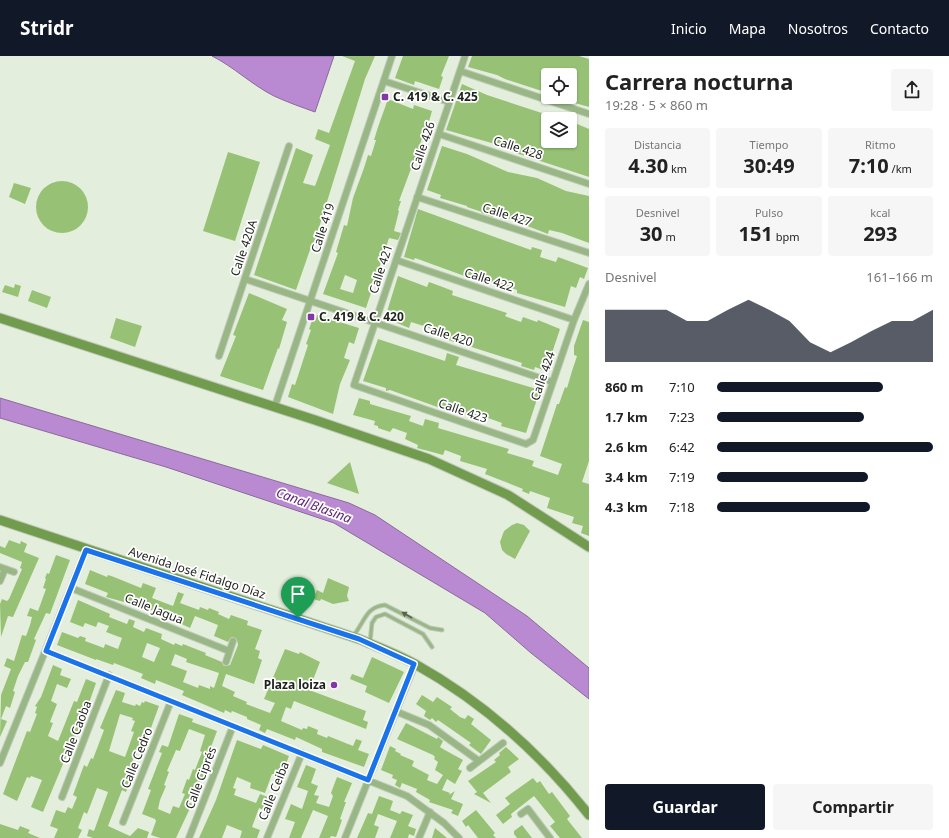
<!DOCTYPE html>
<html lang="es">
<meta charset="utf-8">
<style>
body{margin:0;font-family:"Noto Sans",sans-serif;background:#f6f6f6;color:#222;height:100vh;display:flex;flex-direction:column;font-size:15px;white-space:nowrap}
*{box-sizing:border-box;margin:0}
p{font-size:13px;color:#767676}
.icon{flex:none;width:22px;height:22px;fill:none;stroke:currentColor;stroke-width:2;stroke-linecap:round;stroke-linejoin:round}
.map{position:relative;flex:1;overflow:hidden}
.drawer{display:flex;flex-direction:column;background:#fff;width:360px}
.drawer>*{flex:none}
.fabs{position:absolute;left:541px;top:12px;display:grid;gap:8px}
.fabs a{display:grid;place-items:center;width:36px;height:36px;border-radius:4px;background:#fff;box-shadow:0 1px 3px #0004;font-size:20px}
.pin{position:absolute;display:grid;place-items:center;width:34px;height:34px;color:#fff;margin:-41px -17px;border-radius:50% 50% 50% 0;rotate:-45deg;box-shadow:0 0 4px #0007}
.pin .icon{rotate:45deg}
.round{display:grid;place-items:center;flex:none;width:42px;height:42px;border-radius:4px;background:#f6f6f6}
.head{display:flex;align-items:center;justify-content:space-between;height:68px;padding:0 16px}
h1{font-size:22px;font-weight:700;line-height:30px}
.metrics{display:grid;grid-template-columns:repeat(3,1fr);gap:6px;height:68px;padding:4px 16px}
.metrics div{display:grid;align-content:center;border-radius:4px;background:#f6f6f6;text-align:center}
.metrics b{font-size:20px;font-weight:700}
.metrics small{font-size:11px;font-weight:400}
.metrics p{font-size:11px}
.chart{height:112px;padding:8px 16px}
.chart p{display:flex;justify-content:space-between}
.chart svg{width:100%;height:72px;margin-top:4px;fill:#111827;opacity:.7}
.primary-button{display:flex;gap:8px;margin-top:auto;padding:8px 16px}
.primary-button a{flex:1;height:46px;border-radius:4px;background:#111827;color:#fff;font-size:16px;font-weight:700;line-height:46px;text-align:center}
.primary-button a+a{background:#f6f6f6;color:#222}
ul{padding:0 16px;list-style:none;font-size:13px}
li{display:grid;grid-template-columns:64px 48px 1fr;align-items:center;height:30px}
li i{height:10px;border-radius:5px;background:#111827}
header{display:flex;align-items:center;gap:24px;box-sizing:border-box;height:56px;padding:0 20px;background:#111827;color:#fff}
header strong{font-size:19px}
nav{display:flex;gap:22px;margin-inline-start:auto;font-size:14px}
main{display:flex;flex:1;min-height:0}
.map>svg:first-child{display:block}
</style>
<header>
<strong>Stridr</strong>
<nav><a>Inicio</a><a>Mapa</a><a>Nosotros</a><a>Contacto</a></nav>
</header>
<main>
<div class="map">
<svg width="589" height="782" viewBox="0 0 589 782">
<rect width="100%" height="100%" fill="#e4eedd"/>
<path fill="#b98ad1" stroke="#8a6a9a" d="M212 0H334L315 56C301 51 287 46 274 40 252 29 234 11 212 0Z
M0 342 349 447 375 459 527 560 589 612V643L531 597 485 557 334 467 166 411 0 362Z"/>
<path fill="#97c276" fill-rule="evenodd" d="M342 0H375L365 23 313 191H311L296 234 254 219 296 92 313 99 303 127 315 130 330 89 315 83 318 73 329 77 355 5Z
M403 0H449L441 20 443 21 439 33 415 25 414 29 395 22Z
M472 0H579L589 3V51L557 42 570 41V31L574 19 557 13 555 19H548V37L505 23 497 19 468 11Z
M462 28 487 39 548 59V85H570V65L589 73V121L516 97V96L502 90 446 74Z
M388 43 413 53 414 49 432 55 424 83 422 82 414 110H412L399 145H401L398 154 399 155 394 175 401 177 398 184 389 182 366 252 323 238 338 197 336 196 344 169 347 170 353 142 364 112 368 99 371 100 376 84H374L378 71ZM345 219 357 224 353 237 340 233Z
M442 90 467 98 508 116 537 122 566 135 589 140V187L562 177 549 174 548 178 507 162 506 165 494 159 493 161 481 157 482 156 467 151V150L440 142 441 139 427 134Z
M228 96 260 106 235 185 203 175Z
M36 151a26 26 0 1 1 52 0a26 26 0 1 1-52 0Z
M14 127 31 132 25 148 9 141Z
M418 153 531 194 532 191 542 194 540 201 556 206 558 201 588 212 584 223 580 221 576 232 571 230 565 251 517 237V234L503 229 471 220 470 222 415 202 414 204 404 201Z
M398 220 427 231 429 226 440 230 453 235 452 239 507 257 505 260 521 266 523 261 537 266 538 264 560 273 546 315 535 311 534 314 521 310 522 307 462 288V289L438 280 439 276 427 271 411 266 409 272 385 262Z
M15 228 21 230 18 241 2 236 5 229 14 232Z
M32 234 51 241 47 252 28 245Z
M249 237 287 253 282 264 287 266 279 293 278 292 263 334 220 320 236 280 233 279Z
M317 259 359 272 354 288 349 286 344 302 350 304 340 328 333 358 288 341 292 328 295 329 308 289 306 288 311 274 309 273 313 262 316 263Z
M116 262 142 270 135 291 110 282Z
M583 264 589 266V405L582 426 589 428V480L581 477 583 470 572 467 574 461 547 452 550 442 530 435 529 438 522 435 523 433 485 418 487 413 460 405 461 400 445 394 443 399 417 392 418 389 405 383 407 377 393 372 390 376 378 372V370L374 369 375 365 353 359 359 342 370 345V348L411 360 409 365 423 370 425 363 439 367 438 372 509 393 507 397 534 405 532 410 558 419 562 408 540 400 557 348H559L565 331 567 332 572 315 577 300 574 299V290Z
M378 283 445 305 447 297 459 301 456 309 540 334 526 377 501 370 502 367 488 362 470 358 469 360 444 350 443 353 390 334 386 335V332L363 325Z
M350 406 359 438 327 427Z
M517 467 524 469 530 475 515 503 506 498 502 494 500 486 504 475 512 469Z
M9 484 20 488 21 485 27 488 24 496 39 502 13 561 8 560 1 581 0 548 2 543 7 545 9 543 22 513 20 512 22 506 0 497V490L5 492Z
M56 499 70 504 50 558 46 557 34 583 36 584 28 606H25L18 620 13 635 15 636 10 652 6 650 1 663 7 665 0 681 1 639 11 613 4 610 7 602 14 605 22 579 26 580 30 569 32 561 27 560 30 552 38 555 46 533 43 532 46 523 45 522 47 517 49 518Z
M90 514 107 521 108 519 114 521 141 532 143 527 156 532 152 542 173 550 178 536 184 538 180 547 199 554 200 551 208 554 209 552 219 556 218 558 229 563 231 559 248 565 247 569 262 574 255 593 260 595 258 602 262 604 254 628 226 618 222 630 235 636 233 640 247 646 246 648 270 657 275 647 264 643 285 593 299 598 300 596 320 606 309 634 366 655 363 664 368 666 366 673 294 645 291 653 286 651 281 665 302 674 303 672 307 673 308 670 318 674 317 678 327 682 328 680 353 690 356 683 362 685 358 694 369 698 364 711 322 696V693L296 681 295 684 267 673 265 677 259 674 261 669 247 663V661L232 655 231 657 225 654 224 657 182 639 184 635 156 624 155 628 141 622 143 618 114 607 113 609 96 603V604L57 589 62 576 78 582 80 580 86 582 85 585 104 592 105 588 118 593 122 582 106 576 109 570 98 566 96 571 85 567 83 571 70 566 78 544 110 558 109 561 127 568 129 563 135 565 133 571 144 576 146 572 162 578 161 583 174 589 175 587 182 590 183 588 206 597 205 599 222 606 224 610 230 609 238 589 237 584 232 581 228 586 214 580 218 569 195 560 190 572 171 563 172 560 157 554 156 556 132 546 131 548 106 541 108 537 85 528ZM147 587 160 592 154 606 142 601ZM175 598 187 603 186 606 219 617 214 632 210 630V633L199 629 198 632 183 626 187 615 171 609Z
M328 522 349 531 347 540 349 545 333 548 321 543 320 545 313 543 317 534 323 537Z
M372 601 404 616 389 647 365 636 367 630 350 623 352 618 363 622Z
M53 609 62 613 60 619 71 623 67 632 57 628 51 645 57 648 50 666 53 667 48 680 58 685 74 645 77 646 86 623 96 627 88 650 85 648 79 665 81 666 72 690 75 691 72 698 68 696 43 756 31 751 42 724 31 720 30 722 27 721 17 745 3 738 27 675 30 676 37 658 35 657 37 651 35 650 41 641Z
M116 634 125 637 122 646 135 650 136 648 140 650 142 646 144 647 145 645 159 650 144 691 140 690 135 702 134 701 127 718 132 720 126 736 122 734 108 770 130 780 138 772 149 776 147 782H93L87 780 89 773 94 775 108 736 97 732 87 758 84 756 78 772 82 774 78 782H54L58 773 50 770 56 754 65 757 68 751 72 753 77 741 73 739 84 709 87 711 91 702 93 703 104 674 100 672ZM120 658 133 662 132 664 135 665 131 675 134 676 125 701 109 695Z
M422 639 433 646 437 641 452 651 450 653 460 661 465 663 468 659 474 663 471 668 491 684 481 698 469 689 471 687 438 664 436 666 432 662 430 664 424 660 426 655 416 648Z
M179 658 193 663 192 666 217 675 211 691 216 693 201 726 197 725 189 746 192 748 176 782H160L151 779 156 765 155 763 142 758 151 734 148 733 162 697 159 696 162 689 168 691ZM189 673 205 679 200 695 202 696 195 714 193 713 189 724 187 723 182 737 185 738 179 752 173 750 170 758 158 753 160 744 166 730 164 729 169 716 167 715 176 694 180 695Z
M406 667 437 683 438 681 443 685 440 691 443 693 463 704 458 713 462 715 455 728 447 723 442 734 450 737 449 739 455 735 451 743 463 748 458 760 451 757 453 754 429 746 430 744 416 736 417 733 402 727 400 732 395 729 397 724 392 722 393 719 381 714 390 690 396 693 395 695 401 698 400 699 414 705 412 710 429 719 427 724 437 728 443 719 435 714 438 706 434 703 435 701 433 699 397 683Z
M237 684 261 693 263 689 289 700 281 721 272 718 265 737 250 732 251 727 237 721 233 732 236 733 234 739 256 747 260 738 273 743 268 756 259 752 252 771 260 774 257 782H240L242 775 227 769 222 782H199L216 744Z
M506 691 519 703 508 711 511 716 483 737 491 747 474 738 477 736 468 725 496 706 494 704 500 699 499 697Z
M306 709 316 713 311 727 318 730 314 739 319 740 316 747 329 751 333 740 331 737 337 721 352 727 344 746H346L340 763 342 764 336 781 331 780 330 782H319L328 760 313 754 301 782H289L295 766 285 763 291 748 302 753 308 735 297 731Z
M533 722 537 727 540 725 549 738 552 736 570 760 567 763 582 782H560L550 770 555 766 534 740 511 758 512 761 503 768 496 759 510 748 505 742Z
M379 740 393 745 390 754 400 758 402 755 413 759 408 770 416 773 414 780 409 778 408 782H390L397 765 378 758 374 769 379 771 375 782H357L368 757 372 758Z
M476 754 495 777 493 779 496 782H478L468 769 466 771 462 765Z
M0 768 18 774 20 770 30 774 28 777 40 782H0Z
M522 769 532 782H517L514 778V775Z
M435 772 447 782H432Z"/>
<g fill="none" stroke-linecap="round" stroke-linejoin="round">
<defs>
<path id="lane" d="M353 580C365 566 365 551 385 549L430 572 442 574
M370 586 372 567 376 561 385 558 423 578 432 591"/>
<path id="street" d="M465 0 354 329 526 388 533 384 574 264 589 228
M460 15 589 58
M384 25 449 46
M439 78 589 128
M417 141 589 197
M396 204 574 264
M245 223 552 326
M219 300 289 90
M275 350 392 0
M0 511 14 516
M0 525 5 513
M71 532 229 595
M46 595 407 740 444 767 459 782
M226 606 233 585
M395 655 429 669 479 705
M0 707 86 494
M470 712 503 687
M62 741 109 619
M521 758 528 753 550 782
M123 766 171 645
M189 782 233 670
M267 782 302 697
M345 782 415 608
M419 782 430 756"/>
<path id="secondary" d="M0 262 315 364 429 403 508 439 589 491
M0 464 359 583C378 591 397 598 415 608 483 646 541 698 589 759"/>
</defs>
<use href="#lane" stroke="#c0c9ba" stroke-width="5"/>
<use href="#street" stroke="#c0c9ba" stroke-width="8"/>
<use href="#secondary" stroke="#c0c9ba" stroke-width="11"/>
<use href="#lane" stroke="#99b784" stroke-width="3"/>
<use href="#street" stroke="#99b784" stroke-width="6"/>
<use href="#secondary" stroke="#719c4e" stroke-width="9"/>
</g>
<defs><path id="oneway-solid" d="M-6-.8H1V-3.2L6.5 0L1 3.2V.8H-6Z"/></defs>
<use fill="#55644a" href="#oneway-solid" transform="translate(407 559) rotate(-150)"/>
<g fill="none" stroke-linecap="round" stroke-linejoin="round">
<defs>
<path id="route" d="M86 494 359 583 414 608 368 724 46 595Z"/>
</defs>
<use href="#route" stroke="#fff" stroke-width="8"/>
<use href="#route" stroke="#1a73e8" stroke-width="5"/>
</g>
<g fill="#8537a7" stroke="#fff" stroke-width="1.5">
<rect x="381" y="37" width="8" height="8" rx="2"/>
<rect x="307" y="257" width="8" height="8" rx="2"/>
<circle cx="334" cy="629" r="4"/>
</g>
<g text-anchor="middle" stroke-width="3.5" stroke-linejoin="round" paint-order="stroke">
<g font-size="12" font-weight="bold" fill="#1e211b" stroke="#fff" text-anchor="start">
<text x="393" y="45">C. 419 &amp; C. 425</text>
<text x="319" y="265">C. 419 &amp; C. 420</text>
<text x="326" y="633" text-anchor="end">Plaza loiza</text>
</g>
<g font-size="12" fill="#1e211b" stroke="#fff">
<text transform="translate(423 90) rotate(-71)" y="4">Calle 426</text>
<text transform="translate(518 92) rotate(18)" y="4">Calle 428</text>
<text transform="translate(507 159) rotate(18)" y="4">Calle 427</text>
<text transform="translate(323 172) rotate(-72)" y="4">Calle 419</text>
<text transform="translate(244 192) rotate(-71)" y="4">Calle 420A</text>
<text transform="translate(381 213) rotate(-72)" y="4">Calle 421</text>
<text transform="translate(489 224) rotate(18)" y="4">Calle 422</text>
<text transform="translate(448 279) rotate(18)" y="4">Calle 420</text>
<text transform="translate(543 320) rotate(-71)" y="4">Calle 424</text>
<text transform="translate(463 355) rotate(19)" y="4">Calle 423</text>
<text transform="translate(197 517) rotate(18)" y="4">Avenida José Fidalgo Díaz</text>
<text transform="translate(154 553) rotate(22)" y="4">Calle Jagua</text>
<text transform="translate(76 676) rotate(-69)" y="4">Calle Caoba</text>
<text transform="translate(137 702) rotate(-68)" y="4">Calle Cedro</text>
<text transform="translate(201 722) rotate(-69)" y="4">Calle Ciprés</text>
<text transform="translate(274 735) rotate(-68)" y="4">Calle Ceiba</text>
</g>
<g font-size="13" font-style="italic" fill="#602579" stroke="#fff">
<text transform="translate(314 449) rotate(20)" y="5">Canal Blasina</text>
</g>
</g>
</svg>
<div class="fabs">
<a><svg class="icon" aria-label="locate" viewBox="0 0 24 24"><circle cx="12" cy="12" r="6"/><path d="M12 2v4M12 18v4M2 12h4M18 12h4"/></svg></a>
<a><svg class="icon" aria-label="layers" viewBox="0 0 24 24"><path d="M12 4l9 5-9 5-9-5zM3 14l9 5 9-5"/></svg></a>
</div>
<div class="pin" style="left:298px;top:562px;background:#1e9e55"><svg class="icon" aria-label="arrive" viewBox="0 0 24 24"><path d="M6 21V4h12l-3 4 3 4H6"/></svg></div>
</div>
<section class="drawer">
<div class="head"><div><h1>Carrera nocturna</h1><p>19:28 · 5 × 860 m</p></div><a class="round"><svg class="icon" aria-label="share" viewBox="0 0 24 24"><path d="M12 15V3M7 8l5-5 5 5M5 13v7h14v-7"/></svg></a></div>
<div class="metrics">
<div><p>Distancia</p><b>4.30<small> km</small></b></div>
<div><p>Tiempo</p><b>30:49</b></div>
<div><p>Ritmo</p><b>7:10<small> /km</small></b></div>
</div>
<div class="metrics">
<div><p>Desnivel</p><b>30<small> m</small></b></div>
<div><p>Pulso</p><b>151<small> bpm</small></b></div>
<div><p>kcal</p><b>293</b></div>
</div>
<div class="chart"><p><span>Desnivel</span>161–166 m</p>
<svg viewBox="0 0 160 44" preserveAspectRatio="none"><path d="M0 44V12L10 12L20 12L30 12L40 19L50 19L60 12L70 6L80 12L90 19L100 32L110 38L120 32L130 25L140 19L150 19L160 12V44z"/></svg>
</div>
<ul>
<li><b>860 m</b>7:10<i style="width:77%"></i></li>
<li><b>1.7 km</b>7:23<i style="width:68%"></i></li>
<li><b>2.6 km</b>6:42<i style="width:100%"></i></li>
<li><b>3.4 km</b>7:19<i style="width:70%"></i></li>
<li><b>4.3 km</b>7:18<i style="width:71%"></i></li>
</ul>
<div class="primary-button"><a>Guardar</a><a>Compartir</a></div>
</section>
</main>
